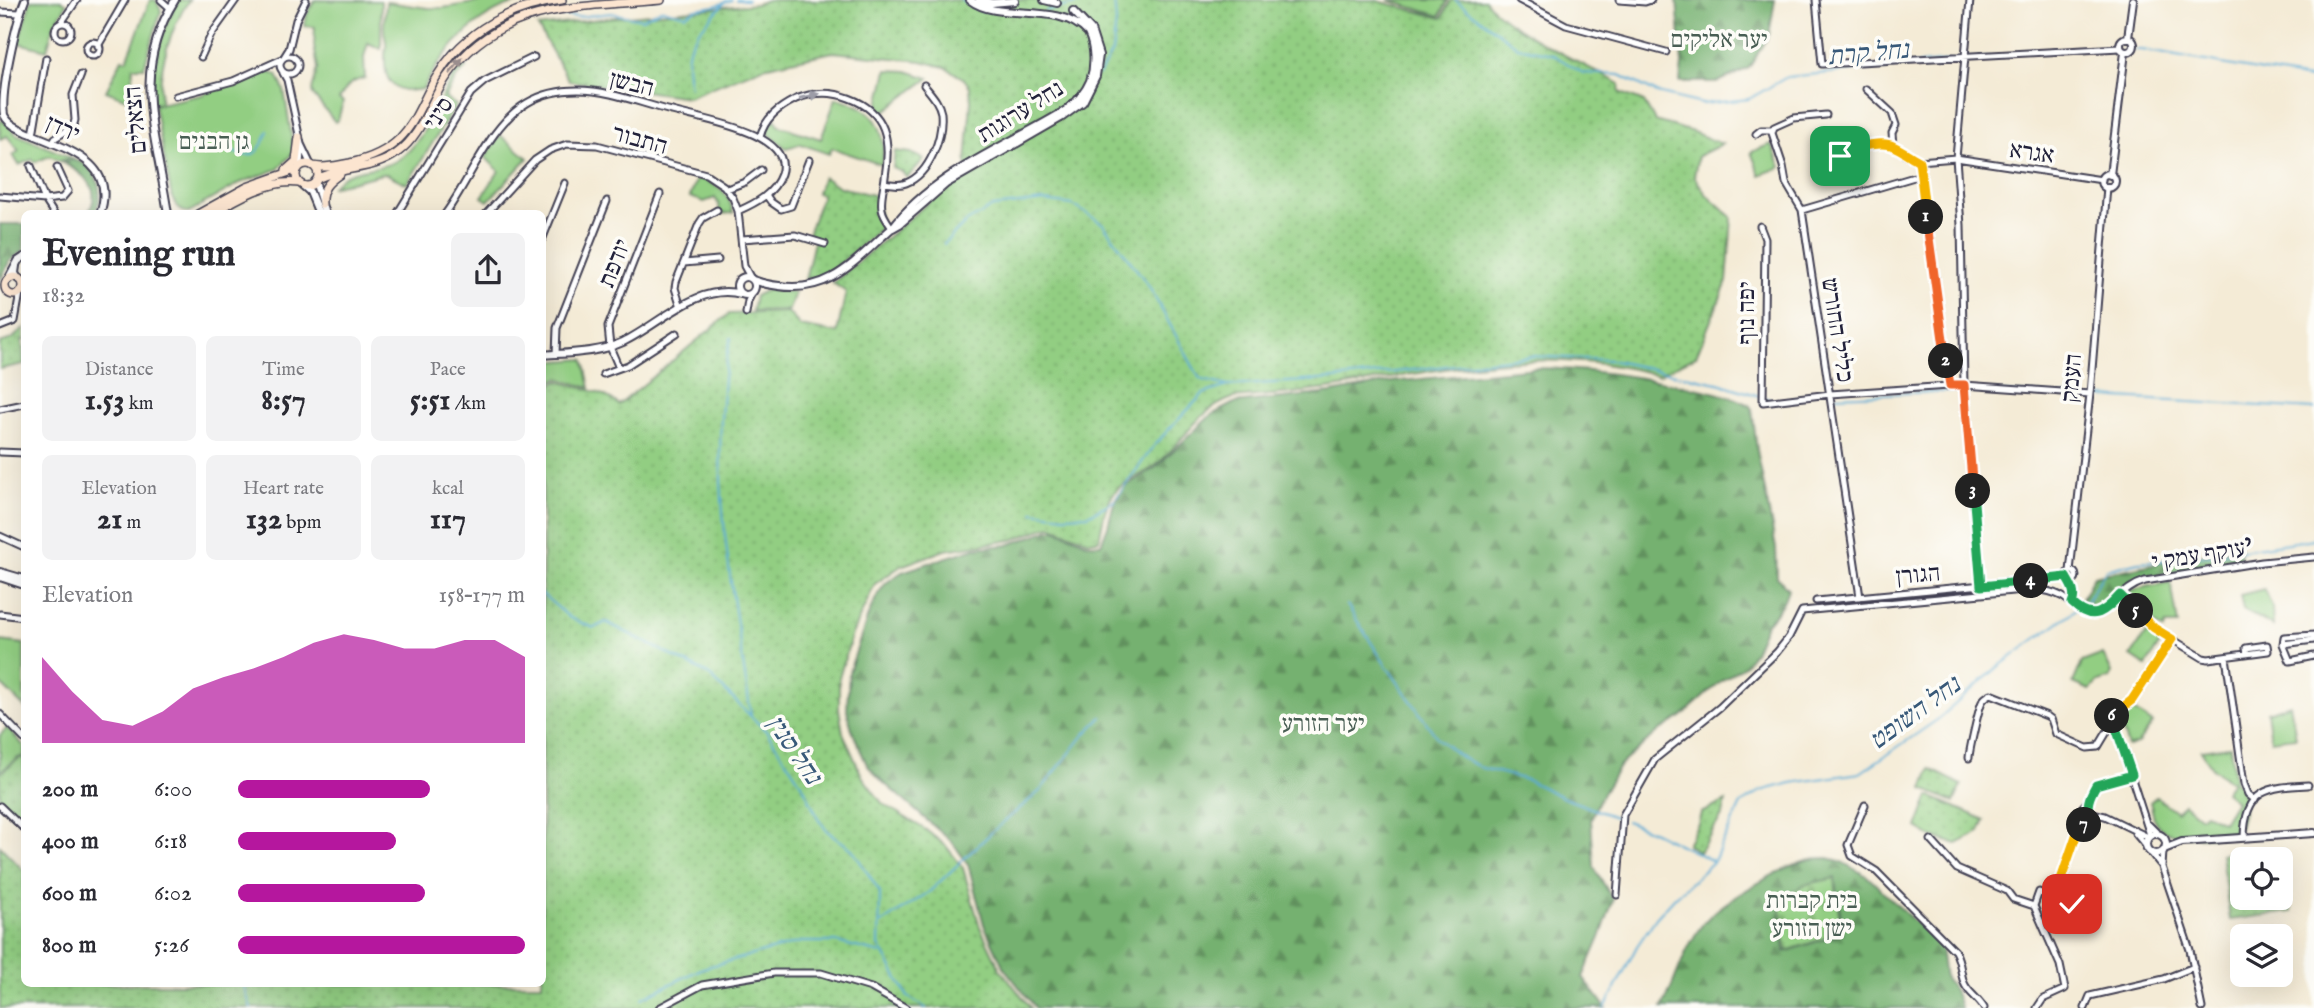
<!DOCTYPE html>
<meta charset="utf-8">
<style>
body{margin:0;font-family:"IM FELL English","Frank Ruhl Libre",serif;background:#f2f2f3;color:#2b2b33;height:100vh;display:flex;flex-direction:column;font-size:26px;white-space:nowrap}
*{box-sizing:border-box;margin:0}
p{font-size:23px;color:#7c7c81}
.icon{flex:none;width:38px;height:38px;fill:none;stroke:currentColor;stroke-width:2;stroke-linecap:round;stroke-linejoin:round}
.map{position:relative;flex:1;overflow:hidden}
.sheet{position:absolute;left:21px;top:210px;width:525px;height:777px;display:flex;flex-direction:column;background:#fff;border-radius:10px;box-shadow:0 7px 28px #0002}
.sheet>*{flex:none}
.tools{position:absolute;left:2230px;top:847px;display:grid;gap:14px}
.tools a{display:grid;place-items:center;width:63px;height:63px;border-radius:10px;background:#fff;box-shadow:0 7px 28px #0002;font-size:35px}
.pin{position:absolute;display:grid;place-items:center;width:60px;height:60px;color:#fff;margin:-30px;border-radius:14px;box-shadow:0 4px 10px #0006}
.km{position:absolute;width:35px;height:35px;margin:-18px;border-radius:50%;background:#222;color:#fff;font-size:19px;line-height:35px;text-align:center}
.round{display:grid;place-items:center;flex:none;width:74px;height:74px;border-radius:10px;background:#f2f2f3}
.summary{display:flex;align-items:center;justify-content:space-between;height:119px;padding:0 21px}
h1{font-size:38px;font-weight:700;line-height:52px}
.stats{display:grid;grid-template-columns:repeat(3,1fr);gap:10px;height:119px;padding:7px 21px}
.stats div{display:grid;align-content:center;border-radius:10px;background:#f2f2f3;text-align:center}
.stats b{font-size:30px;font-weight:700}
.stats small{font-size:19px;font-weight:400}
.stats p{font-size:19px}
.chart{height:196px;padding:14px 21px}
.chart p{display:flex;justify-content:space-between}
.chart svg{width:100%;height:126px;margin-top:7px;fill:#b5179e;opacity:.7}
ul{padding:0 21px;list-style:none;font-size:23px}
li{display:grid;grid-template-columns:112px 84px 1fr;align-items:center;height:52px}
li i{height:18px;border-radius:9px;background:#b5179e}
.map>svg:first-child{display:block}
</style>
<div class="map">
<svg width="2314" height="1008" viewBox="0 0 2314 1008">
<defs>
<pattern id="grass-dots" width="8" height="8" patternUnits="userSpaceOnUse" patternTransform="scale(1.75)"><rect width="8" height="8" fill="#92ce82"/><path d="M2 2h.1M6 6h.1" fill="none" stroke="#7eb171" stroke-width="1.8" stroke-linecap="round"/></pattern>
<pattern id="forest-firs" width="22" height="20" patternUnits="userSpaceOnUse" patternTransform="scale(1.75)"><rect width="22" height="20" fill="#75b170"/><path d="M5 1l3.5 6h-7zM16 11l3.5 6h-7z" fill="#60905d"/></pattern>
<pattern id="cemetery-stones" width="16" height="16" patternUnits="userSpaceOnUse" patternTransform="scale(1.75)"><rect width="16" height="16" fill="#92ce82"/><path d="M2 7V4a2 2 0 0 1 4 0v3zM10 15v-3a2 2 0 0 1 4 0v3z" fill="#7eb171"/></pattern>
</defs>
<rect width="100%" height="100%" fill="#fdfcf7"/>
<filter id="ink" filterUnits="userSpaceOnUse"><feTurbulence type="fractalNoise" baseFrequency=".0143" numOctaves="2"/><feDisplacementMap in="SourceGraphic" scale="14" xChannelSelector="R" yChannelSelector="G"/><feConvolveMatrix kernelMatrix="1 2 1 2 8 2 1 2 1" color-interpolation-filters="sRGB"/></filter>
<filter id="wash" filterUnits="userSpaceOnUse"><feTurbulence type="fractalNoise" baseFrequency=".00686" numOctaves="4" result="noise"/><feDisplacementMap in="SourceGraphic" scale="28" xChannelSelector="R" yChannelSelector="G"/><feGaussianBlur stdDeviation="1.57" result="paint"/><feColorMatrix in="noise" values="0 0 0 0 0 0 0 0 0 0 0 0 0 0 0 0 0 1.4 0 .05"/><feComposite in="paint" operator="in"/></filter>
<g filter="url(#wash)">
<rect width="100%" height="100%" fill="#f4ebd6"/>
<path fill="url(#grass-dots)" stroke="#5a785e" stroke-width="2" fill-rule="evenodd" d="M767 0H1374L1442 18 1451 0H1485C1508 30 1584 64 1620 84L1619 92 1644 102 1655 121 1693 132 1722 144 1698 156 1694 176 1706 194 1732 217 1727 282 1696 356 1658 375C1548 345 1448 368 1340 387 1304 393 1269 395 1233 398 1195 411 1184 442 1155 466 1140 477 1122 480 1111 497 1104 508 1102 527 1099 540L1089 541 1050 526 1012 540 945 550 901 566 875 584 852 634 839 678V709L843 733 862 776 882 803 926 830 946 846 963 868 980 927 1000 969 1031 1008H0V846L24 871V984H542L543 389 558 381C577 387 604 391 619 405L729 314 788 312 800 326 837 333 846 292 833 283 936 196 969 173 966 162 971 102 970 87 964 79 945 67 921 61 833 52 763 67 688 97 569 81 538 27 607 18 756 4Z
M895 151 911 153 924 159 907 178 902 172 893 168Z
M823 177 840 187 877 196 879 216 883 226 827 275 805 280 815 237 808 234 822 195 817 193Z
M24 328V340H22L24 364 0 369V343L12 339Z
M24 757V823L0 800V773L18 759Z
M1930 769 1962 785 1954 802 1923 789Z
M1929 796 1985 820 1980 832 1957 844 1932 837 1917 828Z
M1726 801 1723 814 1699 852 1687 844 1698 824 1701 813Z
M2283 850 2292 912 2230 920 2221 854ZM2242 859H2280V898H2242Z"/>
<path fill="url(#forest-firs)" stroke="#4c6a56" stroke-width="2" fill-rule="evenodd" d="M1677 0H1775L1769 35 1749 68 1718 82H1680L1682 64Z
M72 160C97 162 107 195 94 213H88C104 188 82 172 61 162Z
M0 224H24V250L9 262 0 281Z
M1537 368C1584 369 1629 375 1676 384 1700 389 1727 394 1749 405L1752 409 1757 450 1776 548 1777 577 1788 589 1782 605 1766 624 1754 652 1744 666 1721 681 1681 717 1659 731 1620 765 1599 800 1591 819 1594 867 1613 900 1600 938 1583 977 1606 1008H1567L1565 1006 1561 1008H1036L1004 968 984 925 968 864 952 842 884 783 867 765 853 733 847 711 849 672 869 613 878 594 886 583 902 572 975 548 1008 545 1049 530H1057L1089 544H1101L1108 526 1113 506 1124 487 1155 468 1211 415 1234 403 1331 393 1390 382Z
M2240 547 2241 563 2132 579 2100 606 2089 609 2079 604 2094 576Z
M1828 858 1840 861 1867 876 1941 947 1945 978 1955 993 1961 1008H1662C1676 981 1683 950 1702 925 1717 904 1781 868 1807 860 1813 858 1821 858 1828 858ZM1837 903 1839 904 1843 933 1785 952 1783 933 1789 924Z"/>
<path fill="url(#cemetery-stones)" stroke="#5a785e" stroke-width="2" d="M1835 878 1841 933 1786 951 1780 902 1803 885Z"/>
<path fill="#92ce82" stroke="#5a785e" stroke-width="2" d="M31 0H61L67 4 54 25 47 50 18 43Z
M150 0H156L161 11 144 67H133L132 83 141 85 139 104 106 91 122 59 127 60Z
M179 0H189C171 28 157 68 161 103H152C152 67 160 31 179 0Z
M315 0 381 1V49L368 43 364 57 365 78C349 82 348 85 339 99L343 102 338 120 335 122 313 95 312 90 318 68 314 46 315 27 304 26 307 14Z
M491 0H531C482 7 445 47 423 89 388 96 382 76 386 47 387 41 384 36 384 30 383 21 386 11 386 2L428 8H443Z
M1388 0H1448L1440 16Z
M462 63 466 68 457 77 445 98 456 105 407 184 387 174H382L331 187C335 184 339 179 344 176 359 167 380 170 396 161 427 143 440 91 462 63Z
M887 70 907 71 929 78 882 113 878 109Z
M268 72 277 75 284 90 294 152 278 169 240 183 189 212C179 212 177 206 172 198L154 105 201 95Z
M836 98C874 107 888 126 882 165L832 148 829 154 801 144 786 148 767 133 769 126 775 119 780 126 821 139Z
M3 120 16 134 72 158 59 161 50 156 35 162 33 159 19 165 13 155 19 151 7 136 0 139V121Z
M500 135 528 158 488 201 482 197 499 171 485 157Z
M1771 144 1781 167 1760 175 1751 152Z
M697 178C716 183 730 193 733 213L720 214 719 205 715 198 704 202 690 197Z
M767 290 795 292 789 310 752 311 755 296Z
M584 359 590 388 558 378 543 386V362Z
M2171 582 2178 625H2165L2164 630 2154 623 2126 596 2131 590Z
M2264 589 2272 607 2273 626 2243 610 2240 595Z
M2149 629 2163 639 2146 666 2131 656Z
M0 641 24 644V707L0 683Z
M2103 654 2112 673 2110 678 2098 682 2090 690 2073 683 2082 662Z
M2290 704 2296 737 2271 740 2267 712Z
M2132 710 2153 723 2137 744 2128 747 2119 719Z
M7 728 24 746V756L18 758 0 772V735Z
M2230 746 2235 783 2238 784 2246 800 2237 834C2218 837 2167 842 2156 823 2153 817 2152 808 2150 802L2156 797 2177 812 2184 804 2200 817 2205 813 2223 822 2236 801 2225 792 2232 782 2213 769 2201 750Z"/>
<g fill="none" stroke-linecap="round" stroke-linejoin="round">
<path stroke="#5aabd5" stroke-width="2" d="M736 0H748
M961 0 981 11H988
M1455 0 1518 47 1552 54 1583 73 1620 75 1657 93 1702 104 1749 99 1787 77 1963 60
M1046 11 1091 0
M553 15 578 17 611 13 642 19 662 9 686 15 696 9 715 6 732 0
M2125 50H2142L2314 80
M1968 59 1991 58
M1099 75 1112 52 1116 22 1114 0
M690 87C680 40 697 35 726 1
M225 148C250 162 259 156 268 131
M944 244 965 223 993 207 1044 201 1073 205 1103 224 1148 285 1200 379 1227 386 1334 379 1532 356 1610 360 1718 383 1769 399
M731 338C724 365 723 391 721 418 716 518 737 617 751 716
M1966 391 2076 396
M1834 396 1961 391
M2099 397 2314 409
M1033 512 1064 516 1088 515 1114 501 1156 443 1203 394 1227 386
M542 594 570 618 594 628 606 622 708 674 767 732 803 786 818 818 827 831 852 849 880 892 879 945 908 997 926 1008
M1347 605 1385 664 1438 739 1462 758 1482 768 1527 780 1564 798 1620 819
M1626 821 1652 831 1713 861
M879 925 929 892 991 833 1040 791 1084 735 1102 717
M243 984 251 1008
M642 998 703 968 801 942H836L881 953
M1605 1008 1637 946 1656 918 1675 897 1714 861 1741 804 1761 791 1791 783 1860 773 1937 720 1998 667 2086 602 2106 570 2138 562 2185 559 2314 539"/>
</g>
</g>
<g filter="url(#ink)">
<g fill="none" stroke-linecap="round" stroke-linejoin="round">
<defs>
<path id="minor" d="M161 0 170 8
M1519 0 1566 25 1666 52
M1619 0 1645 2 1651 0
M1816 0 1822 64 2120 48
M1970 0 1956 158 1961 225 1964 385 1981 586
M0 12 20 13
M61 23 77 0
M55 31a8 8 0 1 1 16 0a8 8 0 1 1-16 0Z
M86 49a7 7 0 1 1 14 0a7 7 0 1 1-14 0Z
M98 46 125 0
M280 65a9 9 0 1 1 18 0a9 9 0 1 1-18 0Z
M201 57 211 35 236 0
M284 57 289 49 296 20 306 0
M283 73 287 80 301 144 311 165
M1866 89 1892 113 1896 125 1892 133 1893 145 1900 151 1919 161
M176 96 233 81 282 59
M1826 115 1794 118 1774 127 1772 133 1783 166 1786 183 1802 210 1860 597
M1756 134 1761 130H1773
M33 135 46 58
M760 137C765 118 778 108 796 99 813 92 831 91 849 98 887 112 891 140 885 177 884 187 880 199 882 209 883 216 888 222 892 228
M52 143 55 138 73 127 75 120 73 95 81 75
M1829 156 1848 157 1853 148 1875 145H1893
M31 166 45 200 54 214
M300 166 301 150
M884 183C892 184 899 186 906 183 930 174 943 137 941 113 939 102 931 94 924 85
M727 189 745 182 761 170
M766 195 771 202 781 209 791 206 809 160
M0 196 45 200 62 198 68 191 57 167
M1802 210 1921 175
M397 214 471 93 485 81 534 57
M445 214C471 179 489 125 527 103 542 94 561 90 578 90 610 90 642 104 672 111 699 119 795 132 781 174 774 194 756 203 738 211
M486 214 535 160 550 150 567 144 597 145 706 174 724 186 733 198 738 211 744 266 750 277
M1760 226 1765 239 1763 402 1830 394 1964 385 2090 394
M742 239 795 235 825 244
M542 240 565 183
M684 263 718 260
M681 307 675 288 676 282 699 224 703 218 717 210
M746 313 748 301 752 293
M0 327 15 321 20 293
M556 354 557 328 607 201
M619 368 610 347 608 327 660 194
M603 374 628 365 677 333
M1950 385 1919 161 1956 158 2102 180
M0 409 24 404
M0 452 24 453
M0 536 24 547
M2066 576a5 5 0 1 1 10 0a5 5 0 1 1-10 0Z
M2070 571 2090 394 2107 187
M2070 581 2074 598 2072 603
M2120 595 2154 628 2203 658 2208 659 2268 651 2267 645 2246 648 2247 654
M1816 601 2065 577
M0 614 24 617
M2314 635 2284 637 2283 644 2314 640
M2283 644 2290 661 2314 656
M2226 657 2244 784 2248 794 2255 800
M0 714 24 739
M1969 758C1969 752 1979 707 1982 702 1984 698 1987 696 1991 694L2047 716 2051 719 2056 734 2087 748 2098 747 2107 732 2116 729
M1865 805 1848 845 1852 856 1876 871 1955 951C1962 964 1960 975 1965 985 1970 994 1979 999 1984 1008
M0 806 24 829
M2075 817a7 7 0 1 1 14 0a7 7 0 1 1-14 0Z
M2080 810 2088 801 2096 785 2132 775
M2088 812 2105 816 2148 837
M2149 825 2158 834
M2135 833 2146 846
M2150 835 2111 714 2124 708 2132 700 2172 639
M2244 837C2245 789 2268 787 2308 785
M1931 840 1957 869 2007 891 2013 899 2034 906
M2163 851 2162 867 2190 950 2202 1008
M2151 853 2160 864
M1617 895 1623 815 1655 759 1720 707 1777 652 1789 637 1802 611 2034 589C2044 590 2052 591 2061 596 2073 602 2084 620 2100 613 2118 604 2122 588 2145 581L2262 562 2314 557
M2055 897 2077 833 2076 822
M659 1008 702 985 774 973H821L871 988 906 1008
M2037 1008 2043 999 2065 989 2060 965 2034 906 2039 892 2072 904
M2085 1008 2090 996 2164 979 2194 967"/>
<path id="tertiary" d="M25 0C16 23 0 92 4 115 9 125 20 129 29 133 66 149 118 162 100 214
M979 0 992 3 1015 1
M1044 0 1057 3
M2128 38 2133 0
M2120 45a7 7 0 1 1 14 0a7 7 0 1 1-14 0Z
M2101 181a7 7 0 1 1 14 0a7 7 0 1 1-14 0Z
M2110 175 2125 52
M315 181 325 214
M302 185 310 192 319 214
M168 214C157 137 129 73 175 0
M893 228 900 224 946 184 1061 118 1083 102 1096 76 1099 55 1091 30 1073 11
M16 266 15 273 18 279
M737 286a9 9 0 1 1 18 0a9 9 0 1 1-18 0Z
M8 280 18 261 24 257
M753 280C761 283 770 285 779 286 831 294 856 259 892 228 934 172 1008 146 1066 110 1077 102 1085 93 1090 81 1095 66 1095 48 1088 33 1058 0 1000 23 970 0
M542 355C568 353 599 353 623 342 659 325 698 282 741 294
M0 572 24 579
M0 577 24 585
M2146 844a10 10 0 1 1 20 0a10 10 0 1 1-20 0Z
M2164 849 2182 842 2314 833"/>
<path id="secondary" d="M296 175a11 11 0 1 1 22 0a11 11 0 1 1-22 0Z
M313 166C326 169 337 165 350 163 423 147 412 101 453 54 482 22 520 5 562 0
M286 170 296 161 299 137
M317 179C342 166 373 171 397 153 423 134 429 103 446 78 499 1 579 8 661 0
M322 204C321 189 328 182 340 174
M198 214 247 187 298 169
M212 214C236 199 270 179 299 183
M5 286a9 9 0 1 1 18 0a9 9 0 1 1-18 0Z"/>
</defs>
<use href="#minor" stroke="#424052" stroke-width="9"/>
<use href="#tertiary" stroke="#424052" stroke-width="10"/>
<use href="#secondary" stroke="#424052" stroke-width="10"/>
<use href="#minor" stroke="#fff" stroke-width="5"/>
<use href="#tertiary" stroke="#fff" stroke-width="6"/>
<use href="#secondary" stroke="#fce5d0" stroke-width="7"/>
</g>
<defs><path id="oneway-solid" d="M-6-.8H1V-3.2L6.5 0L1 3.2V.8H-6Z" transform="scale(1.75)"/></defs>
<use fill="#9a8d8d" href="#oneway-solid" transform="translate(456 66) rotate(-50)"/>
<use fill="#9c9ca7" href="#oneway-solid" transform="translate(809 96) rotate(-13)"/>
</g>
<g fill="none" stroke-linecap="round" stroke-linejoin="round" filter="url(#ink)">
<defs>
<path id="split-1" d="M1840 156 1848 157 1853 148C1864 146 1883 141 1893 146 1902 150 1910 156 1919 161L1926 217"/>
<path id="split-2" d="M1926 217 1946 361"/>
<path id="split-3" d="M1946 361 1950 385H1964L1973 491"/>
<path id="split-4" d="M1973 491 1981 586 2031 581"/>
<path id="split-5" d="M2031 581 2066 577C2070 584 2077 593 2072 603 2092 622 2103 614 2120 595L2136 611"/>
<path id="split-6" d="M2112 716 2132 700 2172 639 2154 628 2136 611"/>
<path id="split-7" d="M2084 825 2089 818C2087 804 2088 799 2096 785L2132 775 2112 716"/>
<path id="split-8" d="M2072 904 2055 897 2077 833 2084 825"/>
</defs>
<use href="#split-1" stroke="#fff" stroke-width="14"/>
<use href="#split-2" stroke="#fff" stroke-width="14"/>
<use href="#split-3" stroke="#fff" stroke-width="14"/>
<use href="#split-4" stroke="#fff" stroke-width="14"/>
<use href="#split-5" stroke="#fff" stroke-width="14"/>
<use href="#split-6" stroke="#fff" stroke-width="14"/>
<use href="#split-7" stroke="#fff" stroke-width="14"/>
<use href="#split-8" stroke="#fff" stroke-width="14"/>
<use href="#split-1" stroke="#f5b400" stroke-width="9"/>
<use href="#split-2" stroke="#f0652b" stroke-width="9"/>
<use href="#split-3" stroke="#f0652b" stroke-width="9"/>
<use href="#split-4" stroke="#22a559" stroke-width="9"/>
<use href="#split-5" stroke="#22a559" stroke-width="9"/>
<use href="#split-6" stroke="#f5b400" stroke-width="9"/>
<use href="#split-7" stroke="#22a559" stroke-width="9"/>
<use href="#split-8" stroke="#f5b400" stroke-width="9"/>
</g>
<g text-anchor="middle" stroke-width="7" stroke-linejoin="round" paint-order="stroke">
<g font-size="24" fill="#495e54" stroke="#fdfcf7">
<text x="1719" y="47">יער אליקים</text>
<text x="214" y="149">גן הבנים</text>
<text x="1323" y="731">יער הזורע</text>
<text x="1812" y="908">בית קברות<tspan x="1812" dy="28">ישן הזורע</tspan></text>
</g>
<g font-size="24" fill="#22223b" stroke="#fdfcf7">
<text transform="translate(632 83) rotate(14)" y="8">הבשן</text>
<text transform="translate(1020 111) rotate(-32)" y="8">נחל ערוגות</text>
<text transform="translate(438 113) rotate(-58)" y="8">סיני</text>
<text transform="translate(135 120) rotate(-95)" y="8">הצאלים</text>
<text transform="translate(63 128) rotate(24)" y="8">ירדן</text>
<text transform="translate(640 139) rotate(15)" y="8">התבור</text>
<text transform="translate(2032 152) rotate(8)" y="8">אגרא</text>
<text transform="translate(614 263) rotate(-68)" y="8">יודפת</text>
<text transform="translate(1746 313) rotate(-90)" y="8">יפה נוף</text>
<text transform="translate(1838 330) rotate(81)" y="8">כליל החורש</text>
<text transform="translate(2071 378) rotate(-85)" y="8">העמק</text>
<text transform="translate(2202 554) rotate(-9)" y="8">עוקף עמק י’</text>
<text transform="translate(1918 574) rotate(-5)" y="8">הגורן</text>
</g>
<g font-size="26" font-style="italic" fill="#385979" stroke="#fdfcf7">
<text transform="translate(1868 52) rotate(-5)" y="9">נחל קרת</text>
<text transform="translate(1914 712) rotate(-36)" y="9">נחל השופט</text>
<text transform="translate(795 749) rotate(56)" y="9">נחל סנין</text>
</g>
</g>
</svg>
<div class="tools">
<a><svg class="icon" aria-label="locate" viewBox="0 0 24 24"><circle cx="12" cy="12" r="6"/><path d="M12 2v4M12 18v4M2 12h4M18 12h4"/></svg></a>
<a><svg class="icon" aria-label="layers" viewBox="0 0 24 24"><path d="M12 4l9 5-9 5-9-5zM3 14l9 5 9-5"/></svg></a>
</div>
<div class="pin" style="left:1840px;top:156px;background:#1e9e55"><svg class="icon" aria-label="arrive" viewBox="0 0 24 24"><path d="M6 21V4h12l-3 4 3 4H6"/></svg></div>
<div class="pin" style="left:2072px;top:904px;background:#d93025"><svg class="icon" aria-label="check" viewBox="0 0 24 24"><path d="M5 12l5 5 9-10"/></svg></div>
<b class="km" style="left:1926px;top:217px">1</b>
<b class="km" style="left:1946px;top:361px">2</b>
<b class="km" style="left:1973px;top:491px">3</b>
<b class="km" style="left:2031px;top:581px">4</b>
<b class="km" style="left:2136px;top:611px">5</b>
<b class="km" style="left:2112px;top:716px">6</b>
<b class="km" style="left:2084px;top:825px">7</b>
<section class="sheet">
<div class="summary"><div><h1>Evening run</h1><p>18:32</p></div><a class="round"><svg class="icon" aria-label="share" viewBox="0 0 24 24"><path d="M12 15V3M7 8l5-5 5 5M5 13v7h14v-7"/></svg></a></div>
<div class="stats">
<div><p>Distance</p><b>1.53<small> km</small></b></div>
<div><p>Time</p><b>8:57</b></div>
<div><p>Pace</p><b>5:51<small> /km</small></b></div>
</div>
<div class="stats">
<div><p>Elevation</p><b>21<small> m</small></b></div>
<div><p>Heart rate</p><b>132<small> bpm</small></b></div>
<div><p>kcal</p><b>117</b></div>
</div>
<div class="chart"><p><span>Elevation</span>158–177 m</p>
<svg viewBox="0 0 160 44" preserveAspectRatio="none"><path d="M0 44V14L10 26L20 36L30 38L40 33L50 25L60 21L70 18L80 14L90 9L100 6L110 8L120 11L130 11L140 8L150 8L160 14V44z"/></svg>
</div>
<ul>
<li><b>200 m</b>6:00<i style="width:67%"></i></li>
<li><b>400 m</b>6:18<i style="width:55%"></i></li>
<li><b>600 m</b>6:02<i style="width:65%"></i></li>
<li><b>800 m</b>5:26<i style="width:100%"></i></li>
</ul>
</section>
</div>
